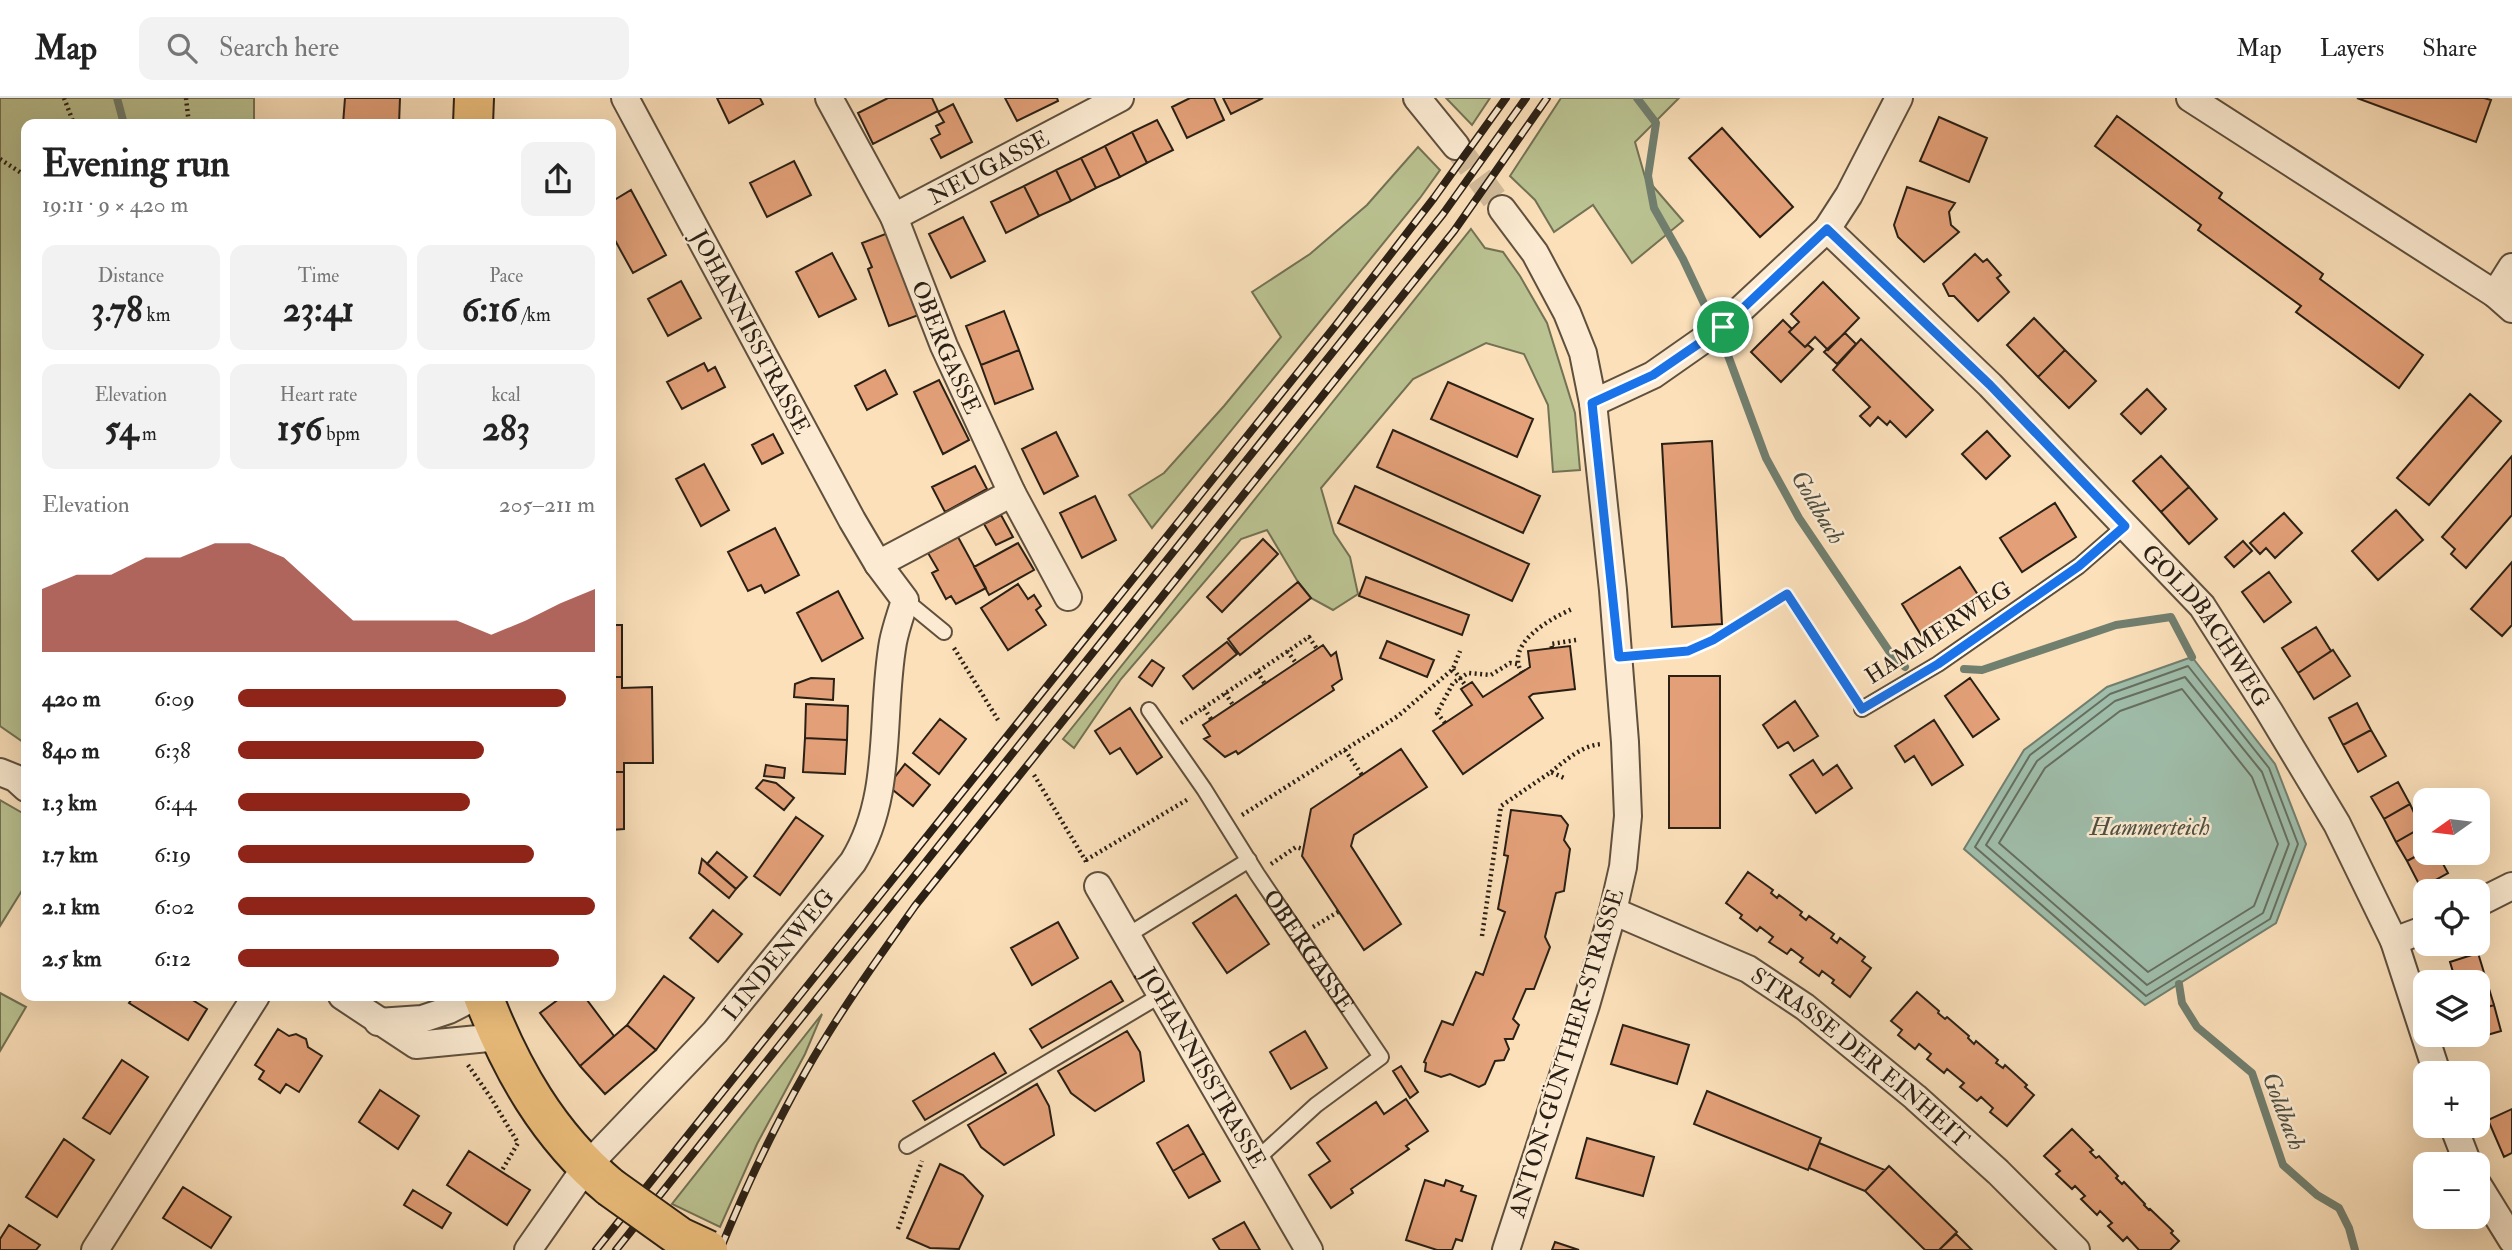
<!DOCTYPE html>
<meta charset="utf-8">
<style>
body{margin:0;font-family:"IM FELL Double Pica",serif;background:#f2f2f2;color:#222;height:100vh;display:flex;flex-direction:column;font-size:26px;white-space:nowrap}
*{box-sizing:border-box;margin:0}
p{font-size:23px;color:#767676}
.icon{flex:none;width:38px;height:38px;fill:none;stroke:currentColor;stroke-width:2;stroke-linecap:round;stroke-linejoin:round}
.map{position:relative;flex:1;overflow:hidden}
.side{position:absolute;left:21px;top:21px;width:595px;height:882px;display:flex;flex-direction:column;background:#fff;border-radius:14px;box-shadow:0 7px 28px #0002}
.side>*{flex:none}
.needle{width:46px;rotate:256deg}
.controls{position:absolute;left:2413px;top:690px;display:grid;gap:14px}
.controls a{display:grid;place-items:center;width:77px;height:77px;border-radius:14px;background:#fff;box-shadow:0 7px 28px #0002;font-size:35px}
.pin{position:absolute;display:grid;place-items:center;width:60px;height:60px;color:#fff;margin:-30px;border:4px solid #fff;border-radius:50%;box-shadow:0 2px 7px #0007}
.round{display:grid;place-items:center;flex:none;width:74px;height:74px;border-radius:14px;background:#f2f2f2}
.head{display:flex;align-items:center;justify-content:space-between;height:119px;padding:0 21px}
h1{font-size:38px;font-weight:800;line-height:52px}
.metrics{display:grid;grid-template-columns:repeat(3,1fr);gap:10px;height:119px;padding:7px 21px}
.metrics div{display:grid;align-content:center;border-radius:14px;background:#f2f2f2;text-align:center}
.metrics b{font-size:35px;font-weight:800}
.metrics small{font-size:19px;font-weight:400}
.metrics p{font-size:19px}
.chart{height:196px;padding:14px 21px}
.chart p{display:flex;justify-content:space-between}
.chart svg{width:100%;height:126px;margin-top:7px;fill:#8f2418;opacity:.7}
ul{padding:0 21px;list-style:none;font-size:23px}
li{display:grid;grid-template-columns:112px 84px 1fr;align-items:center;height:52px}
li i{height:18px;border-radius:9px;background:#8f2418}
header{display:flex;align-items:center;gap:42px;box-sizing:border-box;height:98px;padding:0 35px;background:#fff;border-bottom:2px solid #e0e0e0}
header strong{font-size:33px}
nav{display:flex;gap:38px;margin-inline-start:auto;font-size:24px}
.search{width:490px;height:63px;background:#f2f2f2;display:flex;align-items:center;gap:18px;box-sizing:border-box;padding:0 24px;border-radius:14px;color:#767676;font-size:26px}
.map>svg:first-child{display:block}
</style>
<header>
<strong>Map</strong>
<div class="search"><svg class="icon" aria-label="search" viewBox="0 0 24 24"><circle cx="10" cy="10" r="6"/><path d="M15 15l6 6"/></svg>Search here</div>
<nav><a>Map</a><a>Layers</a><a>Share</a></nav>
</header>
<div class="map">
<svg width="2512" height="1152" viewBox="0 0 2512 1152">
<rect width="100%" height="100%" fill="#fbe0ba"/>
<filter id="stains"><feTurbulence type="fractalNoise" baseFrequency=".00286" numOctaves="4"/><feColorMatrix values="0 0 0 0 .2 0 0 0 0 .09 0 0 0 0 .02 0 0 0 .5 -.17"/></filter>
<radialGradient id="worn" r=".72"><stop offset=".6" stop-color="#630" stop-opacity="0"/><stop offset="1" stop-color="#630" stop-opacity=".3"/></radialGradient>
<path fill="#bbc392" stroke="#737254" stroke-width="2" d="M0 0H254V26H26V646L0 628Z
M1446 0H1490L1472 27Z
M1561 0H1679L1635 44 1645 79 1683 123 1632 165 1593 107 1554 134 1535 102 1510 78Z
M1418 49 1440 72 1420 100 1152 430 1129 397 1164 375 1224 308 1281 239 1252 194 1310 156 1367 107Z
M1471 131 1485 150 1503 154 1520 178 1547 225 1575 315 1580 372 1553 374 1548 307 1524 256 1486 245 1413 281 1321 390 1334 435 1350 459 1358 496 1333 512 1311 500 1298 484 1267 432 1241 441 1121 581 1074 650 1063 641Z
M0 702 26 717V786L0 828Z
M0 895 26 909 0 953Z
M822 916 805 956 757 1046 720 1129 672 1106Z"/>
<path fill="#9fbeab" stroke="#717f6f" stroke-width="2" d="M2192 559 2275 666 2306 746 2276 825 2145 907 1964 751 2024 652 2107 589Z"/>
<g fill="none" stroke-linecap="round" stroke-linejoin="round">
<path stroke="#656f60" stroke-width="2" d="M2188 568 2269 670 2298 746 2270 821 2146 898 1975 749 2030 657 2110 596Z
M2185 579 2262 674 2289 746 2263 815 2147 887 1986 747 2037 663 2115 603Z
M2182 591 2252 679 2278 746 2254 808 2148 874 1999 745 2045 670 2120 613Z"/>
<path stroke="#717f6f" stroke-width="8" d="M117 0 124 26
M1637 0 1656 25 1648 78 1654 110 1683 161 1709 216
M1726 252 1766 360 1799 420 1893 559 1905 569
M1964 571 1982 572 2116 527 2171 519 2192 559
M2179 886 2182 905 2197 929 2252 975 2283 1067 2317 1097 2339 1110 2349 1130 2355 1152"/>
</g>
<path fill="#e3a078" stroke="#2b2015" stroke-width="2" d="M345 0H400L399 26H343Z
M717 0H760L763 6 729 25Z
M888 0H932L938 13 873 46 858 15Z
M1005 0H1057L1058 3 1017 23Z
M1190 0H1214L1224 22 1187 40 1172 9Z
M1223 0H1263L1231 16Z
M2357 0H2484L2491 2 2476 44Z
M953 6 972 44 941 60 931 41 940 36 936 28 944 24 938 14Z
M2117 18 2222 95 2219 100 2323 176 2320 181 2423 257 2399 290 2296 214 2301 208 2198 132 2201 127 2095 48Z
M1939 19 1987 40 1969 84 1920 63Z
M1157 22 1173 52 1147 65 1132 34Z
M1722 30 1793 109 1760 139 1689 60Z
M1132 34 1147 65 1120 79 1105 48Z
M1105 48 1120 79 1096 90 1081 60Z
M1081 60 1096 90 1071 103 1056 72Z
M794 63 811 97 767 119 750 85Z
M1056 72 1071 103 1039 118 1024 88Z
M1024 88 1039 118 1006 135 991 104Z
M1907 89 1955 105 1949 114 1951 127 1959 134 1924 164 1898 139 1894 127Z
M631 92 666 157 633 175 611 135V104Z
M963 119 985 163 951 180 929 136Z
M888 135 924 215 889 228 868 171 872 169 862 145Z
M832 155 856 201 819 219 796 174Z
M1975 156 1983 164 1987 161 2001 177 1997 180 2009 194 1978 223 1954 198H1949L1943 186Z
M681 183 701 220 668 238 648 201Z
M1823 184 1859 220 1828 252 1815 239 1805 249 1789 234 1799 224 1791 216Z
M1004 213 1019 252 981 267 966 228Z
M2034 220 2065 252 2038 279 2007 247Z
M1783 222 1792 231 1789 234 1805 249 1808 247 1813 251 1781 284 1751 254Z
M1845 235 1856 246 1837 266 1824 254Z
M1861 241 1933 312 1906 339 1890 323 1887 327 1878 319 1870 328 1860 318 1870 309 1833 272Z
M1019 252 1033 291 995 306 981 267Z
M2065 252 2096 283 2069 310 2038 279Z
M704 265 708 273 715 269 725 289 682 311 667 284Z
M885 272 897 296 867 312 855 288Z
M939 282 969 342 943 356 914 294Z
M1448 284 1533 321 1517 359 1431 321Z
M2147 291 2166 311 2141 336 2121 316Z
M2470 296 2501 323 2429 407 2397 380Z
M1393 332 1540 398 1523 435 1377 369Z
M1987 333 2010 358 1986 381 1962 356Z
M1056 334 1078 378 1044 396 1022 351Z
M773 336 783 355 762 366 752 347Z
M1712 343 1722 526 1672 529 1662 346Z
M2161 358 2189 389 2161 414 2133 383Z
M2512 358V417L2466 470 2451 456 2455 451 2442 439Z
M704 366 729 412 701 428 676 381Z
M975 368 987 391 945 414 932 389Z
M1355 388 1529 466 1512 503 1338 425Z
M2189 389 2217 421 2189 446 2161 414Z
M1095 398 1116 442 1082 460 1060 415Z
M2055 405 2076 439 2022 474 2000 440Z
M2396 412 2423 442 2378 482 2352 453Z
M2284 415 2302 435 2275 460 2266 450 2260 456 2250 445Z
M1001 417 1013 439 996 447 984 426Z
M775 430 799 477 765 495 761 487 748 493 728 454Z
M958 439 986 490 956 506 951 498 946 501 932 475 938 472 928 455Z
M1263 441 1278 456 1222 514 1207 499Z
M2243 443 2252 453 2234 469 2225 459Z
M1018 445 1034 472 989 497 974 469Z
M2512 464V527L2502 538 2471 511Z
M1960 469 1980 500 1921 537 1902 506Z
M2269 474 2291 504 2264 524 2242 494Z
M1366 479 1469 517 1462 537 1359 498Z
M1298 484 1311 500 1240 557 1228 541Z
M1018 486 1028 501 1034 497 1041 508 1036 512 1046 527 1008 552 981 510Z
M838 493 863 540 822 563 797 515Z
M611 527H622V579H611Z
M2316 529 2331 553 2298 575 2282 550Z
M1387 543 1434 562 1427 579 1380 560Z
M1227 544 1237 556 1193 591 1183 578Z
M1323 547 1331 558 1336 554 1342 581 1332 588 1334 592 1238 656 1236 653 1225 659 1204 641 1210 638 1203 627Z
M1570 548 1575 591 1533 596 1529 599 1543 620 1463 676 1433 633 1472 607 1461 591 1472 584 1483 599 1530 569 1528 553Z
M2333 552 2350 578 2314 601 2298 575Z
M1152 562 1164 570 1152 588 1139 579Z
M1669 578H1720V730H1669Z
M611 579H622V590L652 589 653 665H624V674H612Z
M811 580 834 581 833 602 794 599 795 586Z
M1970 580 1999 621 1973 639 1945 598Z
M1795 603 1818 638 1794 653 1788 644 1778 650 1763 627Z
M2357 605 2371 632 2343 647 2329 620Z
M806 606 848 608 847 642 805 640Z
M1130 610 1162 659 1137 676 1120 650 1110 656 1095 633Z
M940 621 966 641 939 676 913 655Z
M1934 622 1963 667 1932 687 1914 658 1905 664 1895 648Z
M2371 632 2386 658 2358 674 2343 647Z
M805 640 847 642 845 676 803 674Z
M1401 651 1427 689 1354 737 1351 748 1401 826 1364 852 1302 758 1311 711Z
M1813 662 1823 677 1837 667 1852 690 1816 715 1790 677Z
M905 666 930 687 913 708 888 688Z
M766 667 785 670 784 680 764 678Z
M612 674H624V731L611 732Z
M763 682 776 685 794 700 784 712 756 690Z
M2398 684 2410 706 2384 721 2371 699Z
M2410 706 2415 717 2425 712 2426 727 2396 744 2384 721Z
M1511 712 1561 718 1568 727 1564 742 1570 751 1564 793 1556 795 1545 839 1550 849 1534 891H1526L1513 921 1519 927 1513 941H1505L1509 951 1504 962 1495 963 1485 986 1479 989 1450 976 1441 979 1425 973 1426 965 1424 964 1442 923 1453 927 1476 874 1483 877 1505 814 1498 811 1508 758 1504 757Z
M796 719 823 738 780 797 754 778Z
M2426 727V753L2407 763 2396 744Z
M2426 753 2449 754 2452 759 2442 764 2448 775 2421 790 2407 763Z
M717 754 747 779 736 791 707 766Z
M702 761 736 791 729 800 699 775Z
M1748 774 1773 792 1771 795 1777 800 1779 797 1802 814 1800 817 1806 822 1809 818 1834 836 1831 840 1837 845 1840 840 1865 859 1862 863 1871 870 1850 899 1832 885 1834 882 1822 873 1819 878 1800 864 1803 860 1791 851 1787 856 1769 844 1773 839 1760 829 1757 833 1740 820 1742 817 1726 805Z
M1236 797 1269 846 1227 875 1193 825Z
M713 812 742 836 718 864 690 840Z
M1058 824 1078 860 1032 887 1011 850Z
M2478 855 2486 881 2477 884H2456L2450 864Z
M664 878 694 900 656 952 627 927Z
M2486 881 2494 907 2478 912 2477 884Z
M1111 883 1123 903 1042 950 1030 931Z
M1917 894 1939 913 1938 915 1945 921 1947 919 1969 938 1968 940 1974 946 1976 943 1998 962 1996 965 2003 970 2005 967 2027 987 2025 989 2034 997 2007 1028 1990 1014 1993 1010 1981 999 1977 1003 1960 989 1964 985 1947 971 1944 975 1927 961 1931 956 1919 946 1915 951 1898 937 1902 932 1891 923Z
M134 898H186L207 911 188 942 129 905Z
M563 898H584L614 938 580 968 540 915Z
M2494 907 2501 933 2473 941 2471 936H2478V912Z
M627 927 656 952 605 996 580 968Z
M1623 927 1689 947 1677 986 1611 966Z
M278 931 289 938 296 936 306 941 308 949 322 958 299 994 286 986 280 995 259 981 264 973 255 967Z
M1127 933 1140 954 1144 983 1095 1013 1071 995 1058 973Z
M1305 933 1327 970 1291 991 1270 954Z
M994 955 1006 975 925 1022 913 1003Z
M122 962 148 979 110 1036 83 1020Z
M1401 968 1418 994 1410 1000 1393 973Z
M1037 986 1049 1008 1054 1037 1004 1067 981 1049 968 1027Z
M380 992 419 1018 398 1051 359 1024Z
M1707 993 1821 1040 1808 1072 1694 1026Z
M1406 1001 1428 1033 1406 1048 1409 1051 1351 1091 1353 1095 1331 1110 1309 1077 1330 1063 1317 1045 1376 1004 1384 1016Z
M2512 1011V1055L2504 1059 2488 1022Z
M1188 1027 1204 1055 1173 1073 1157 1045Z
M2072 1031 2093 1052 2090 1054 2096 1060 2099 1058 2118 1078 2116 1080 2122 1086 2124 1084 2145 1106 2144 1107 2149 1112 2150 1111 2173 1133 2171 1135 2179 1143 2170 1152H2139L2127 1139 2123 1143 2108 1128 2112 1125 2100 1113 2097 1117 2081 1101 2085 1098 2075 1088 2072 1091 2056 1076 2060 1073 2044 1058Z
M1587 1040 1654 1059 1643 1098 1576 1080Z
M64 1041 94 1062 57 1119 26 1099Z
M1819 1045 1885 1072 1865 1093 1809 1070Z
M469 1053 530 1092 507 1127 447 1087Z
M1204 1055 1220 1083 1189 1100 1173 1073Z
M940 1066 963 1077 983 1098 959 1151 930 1150 907 1140Z
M1889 1068 1957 1134 1939 1152H1925L1865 1093Z
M1425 1082 1444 1088 1446 1082 1463 1088 1461 1093 1476 1098 1462 1143 1456 1141 1452 1152H1437L1406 1142Z
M183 1089 231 1119 211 1150 163 1120Z
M413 1092 451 1115 442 1130 404 1107Z
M1244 1124 1260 1152H1220L1213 1141Z
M9 1127 40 1147 36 1152H0V1141Z
M1956 1136 1972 1152H1939Z
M1555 1144 1579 1152H1552Z"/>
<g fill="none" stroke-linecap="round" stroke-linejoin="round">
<path stroke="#d1ba99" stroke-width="26" stroke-dasharray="26 13" stroke-linecap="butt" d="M1456 48 1502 111"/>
<defs>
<g id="service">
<path d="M905 502 944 534"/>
<path d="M1862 611 1938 566 2079 468 2125 428"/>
<path id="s1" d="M1149 612 1204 691 1257 776 1381 959 1316 1007 1257 1061"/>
<path d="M1128 837 1249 762"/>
<path d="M907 1048 1161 897"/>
</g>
<g id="minor">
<path id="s2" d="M829 0 894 119 944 248 1012 395 1068 499"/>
<path d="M1417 0 1456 48"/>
<path d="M2190 0 2495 196 2512 211"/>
<path d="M1502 111 1535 155 1567 215 1583 255 1593 305 1613 492 1625 644 1628 718 1623 769 1613 813 1586 907 1506 1152"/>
<path id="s3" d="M894 119 1120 0"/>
<path id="s4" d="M1827 131 1990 287 2202 508 2269 613 2337 726 2394 843 2437 975"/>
<path d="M2495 196 2512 169"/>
<path d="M1593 305 1653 277 1723 228 1827 131 1849 97 1899 0"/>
<path d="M878 466 1012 395"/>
<path d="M0 674 15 680 26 690"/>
<path id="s5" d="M1098 788 1309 1152"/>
<path d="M2478 805 2512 788"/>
<path id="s6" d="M1613 813 1748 871 1805 909 1915 999 1998 1074 2076 1152"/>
<path d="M2394 843 2426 831"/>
<path d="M342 898 416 947 499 939"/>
<path d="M378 924 422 921 449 912 476 898"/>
<path d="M2453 1027 2468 1066"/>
<path d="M2478 1087 2512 1142"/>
<path d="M95 1152 256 898"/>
<path id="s7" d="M528 1152 586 1069 715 934 853 764C894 698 880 617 893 544 896 529 901 516 905 502L878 466 852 422 625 0"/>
</g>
<path id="primary" d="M473 26 474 0
M483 898C511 971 548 1037 610 1089"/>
</defs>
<use href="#service" stroke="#5f503e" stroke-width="18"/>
<use href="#minor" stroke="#5f503e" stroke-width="30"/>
<use href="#primary" stroke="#2b2015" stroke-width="42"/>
<path stroke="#2b2015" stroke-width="4.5" stroke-dasharray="2 3.5" stroke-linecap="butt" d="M64 0 74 26
M186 0 189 26
M0 61 26 78
M954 550 998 622
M1552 550 1551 546 1576 542
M1287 553 1296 565
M1643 556 1688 553 1713 542 1787 496 1852 595
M1453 571 1466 588
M1257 574 1265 586
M1522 575C1504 546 1550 521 1572 511
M1225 595 1233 607
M1204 610 1211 621
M1181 625 1309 539 1317 551
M1445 625 1437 615 1453 585 1468 575 1491 577 1510 565 1517 566
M1345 652 1362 677
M1551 674C1566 662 1581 648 1601 646
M1034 677 1087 765
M1242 717 1398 618 1453 571 1460 553
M1086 762 1190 700
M1271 766 1296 749 1303 751
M1313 829 1338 814
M1482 838 1501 708 1551 674 1564 680
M468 967 491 1000 518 1045 501 1074
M898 1131 922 1063"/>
<use href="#service" stroke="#fcebd2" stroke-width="14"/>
<use href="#minor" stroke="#fcebd2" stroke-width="26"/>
<use href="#primary" stroke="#eec07d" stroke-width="38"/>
<defs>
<path id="rail" d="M596 1152 1336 227 1434 100 1506 0
M616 1152 1443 116 1526 0
M720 1152C745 1091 773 1031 806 973 838 916 877 862 915 808L1454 133 1547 0"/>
</defs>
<use href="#rail" stroke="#2b2015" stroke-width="8"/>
<use href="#rail" stroke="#fcebd2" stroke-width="5" stroke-dasharray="16" stroke-linecap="butt"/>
<defs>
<path id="primary-bridge" d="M610 1089 680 1139 708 1152"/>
</defs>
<use href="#primary-bridge" stroke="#2b2015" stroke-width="42" stroke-linecap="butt"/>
<use href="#primary-bridge" stroke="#eec07d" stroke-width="38"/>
</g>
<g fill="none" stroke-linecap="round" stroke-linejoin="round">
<defs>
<path id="route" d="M1827 131 1990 287 2125 428 2079 468 1938 566 1862 611 1787 496 1713 542 1688 553 1619 559 1592 305 1653 277 1723 229Z"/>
</defs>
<use href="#route" stroke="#fff" stroke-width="14"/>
<use href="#route" stroke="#1a73e8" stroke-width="9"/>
</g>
<g text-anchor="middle" stroke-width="5" stroke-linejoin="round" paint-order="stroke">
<g font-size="23" fill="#2b2015" stroke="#fcebd2">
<text dy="8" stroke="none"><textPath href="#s3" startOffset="107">NEUGASSE</textPath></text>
<text transform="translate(751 234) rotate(62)" y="8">JOHANNISSTRASSE</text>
<text dy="8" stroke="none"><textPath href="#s2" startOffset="276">OBERGASSE</textPath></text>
<text dy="8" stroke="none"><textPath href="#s4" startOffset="550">GOLDBACHWEG</textPath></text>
<text transform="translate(1938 534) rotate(-33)" y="8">HAMMERWEG</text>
<text dy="8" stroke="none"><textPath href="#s1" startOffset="289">OBERGASSE</textPath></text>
<text dy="8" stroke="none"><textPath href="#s7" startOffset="388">LINDENWEG</textPath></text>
<text transform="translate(1566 955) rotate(-73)" y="8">ANTON-GÜNTHER-STRASSE</text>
<text dy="8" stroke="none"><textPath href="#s6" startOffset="290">STRASSE DER EINHEIT</textPath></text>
<text dy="8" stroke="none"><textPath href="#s5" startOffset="210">JOHANNISSTRASSE</textPath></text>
</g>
<g font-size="24" font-style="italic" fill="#4e4f42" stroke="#fcebd2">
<text transform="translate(1818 409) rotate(59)" y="8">Goldbach</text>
<text x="2150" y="737">Hammerteich</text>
<text transform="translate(2284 1013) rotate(69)" y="8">Goldbach</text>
</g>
</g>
<rect width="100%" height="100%" filter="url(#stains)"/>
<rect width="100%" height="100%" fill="url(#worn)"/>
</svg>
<div class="controls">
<a><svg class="needle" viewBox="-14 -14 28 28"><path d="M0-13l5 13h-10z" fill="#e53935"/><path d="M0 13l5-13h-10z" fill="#767676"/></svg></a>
<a><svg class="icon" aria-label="locate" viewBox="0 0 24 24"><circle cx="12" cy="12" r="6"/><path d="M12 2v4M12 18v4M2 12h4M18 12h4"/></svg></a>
<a><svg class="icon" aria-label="layers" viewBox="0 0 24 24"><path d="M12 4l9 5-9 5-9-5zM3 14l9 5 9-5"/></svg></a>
<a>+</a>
<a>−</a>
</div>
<div class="pin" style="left:1723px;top:229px;background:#1e9e55"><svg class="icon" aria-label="arrive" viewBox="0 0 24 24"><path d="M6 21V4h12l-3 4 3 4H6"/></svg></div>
<section class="side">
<div class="head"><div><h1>Evening run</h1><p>19:11 · 9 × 420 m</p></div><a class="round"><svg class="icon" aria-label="share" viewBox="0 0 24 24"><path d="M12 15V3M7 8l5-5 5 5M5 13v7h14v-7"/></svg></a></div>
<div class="metrics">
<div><p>Distance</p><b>3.78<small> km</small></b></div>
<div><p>Time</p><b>23:41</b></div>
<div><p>Pace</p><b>6:16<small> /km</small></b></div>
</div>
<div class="metrics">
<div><p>Elevation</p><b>54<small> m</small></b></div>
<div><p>Heart rate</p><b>156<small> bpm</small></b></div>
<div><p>kcal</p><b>283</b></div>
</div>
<div class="chart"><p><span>Elevation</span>205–211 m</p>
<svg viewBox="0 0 160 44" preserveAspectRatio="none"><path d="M0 44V22L10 17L20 17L30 11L40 11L50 6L60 6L70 11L80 22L90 33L100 33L110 33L120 33L130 38L140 33L150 27L160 22V44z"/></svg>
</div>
<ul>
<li><b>420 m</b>6:09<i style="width:92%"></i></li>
<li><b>840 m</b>6:38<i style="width:69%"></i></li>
<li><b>1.3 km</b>6:44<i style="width:65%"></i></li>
<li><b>1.7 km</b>6:19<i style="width:83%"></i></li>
<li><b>2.1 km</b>6:02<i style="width:100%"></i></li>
<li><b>2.5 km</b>6:12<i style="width:90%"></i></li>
</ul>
</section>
</div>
